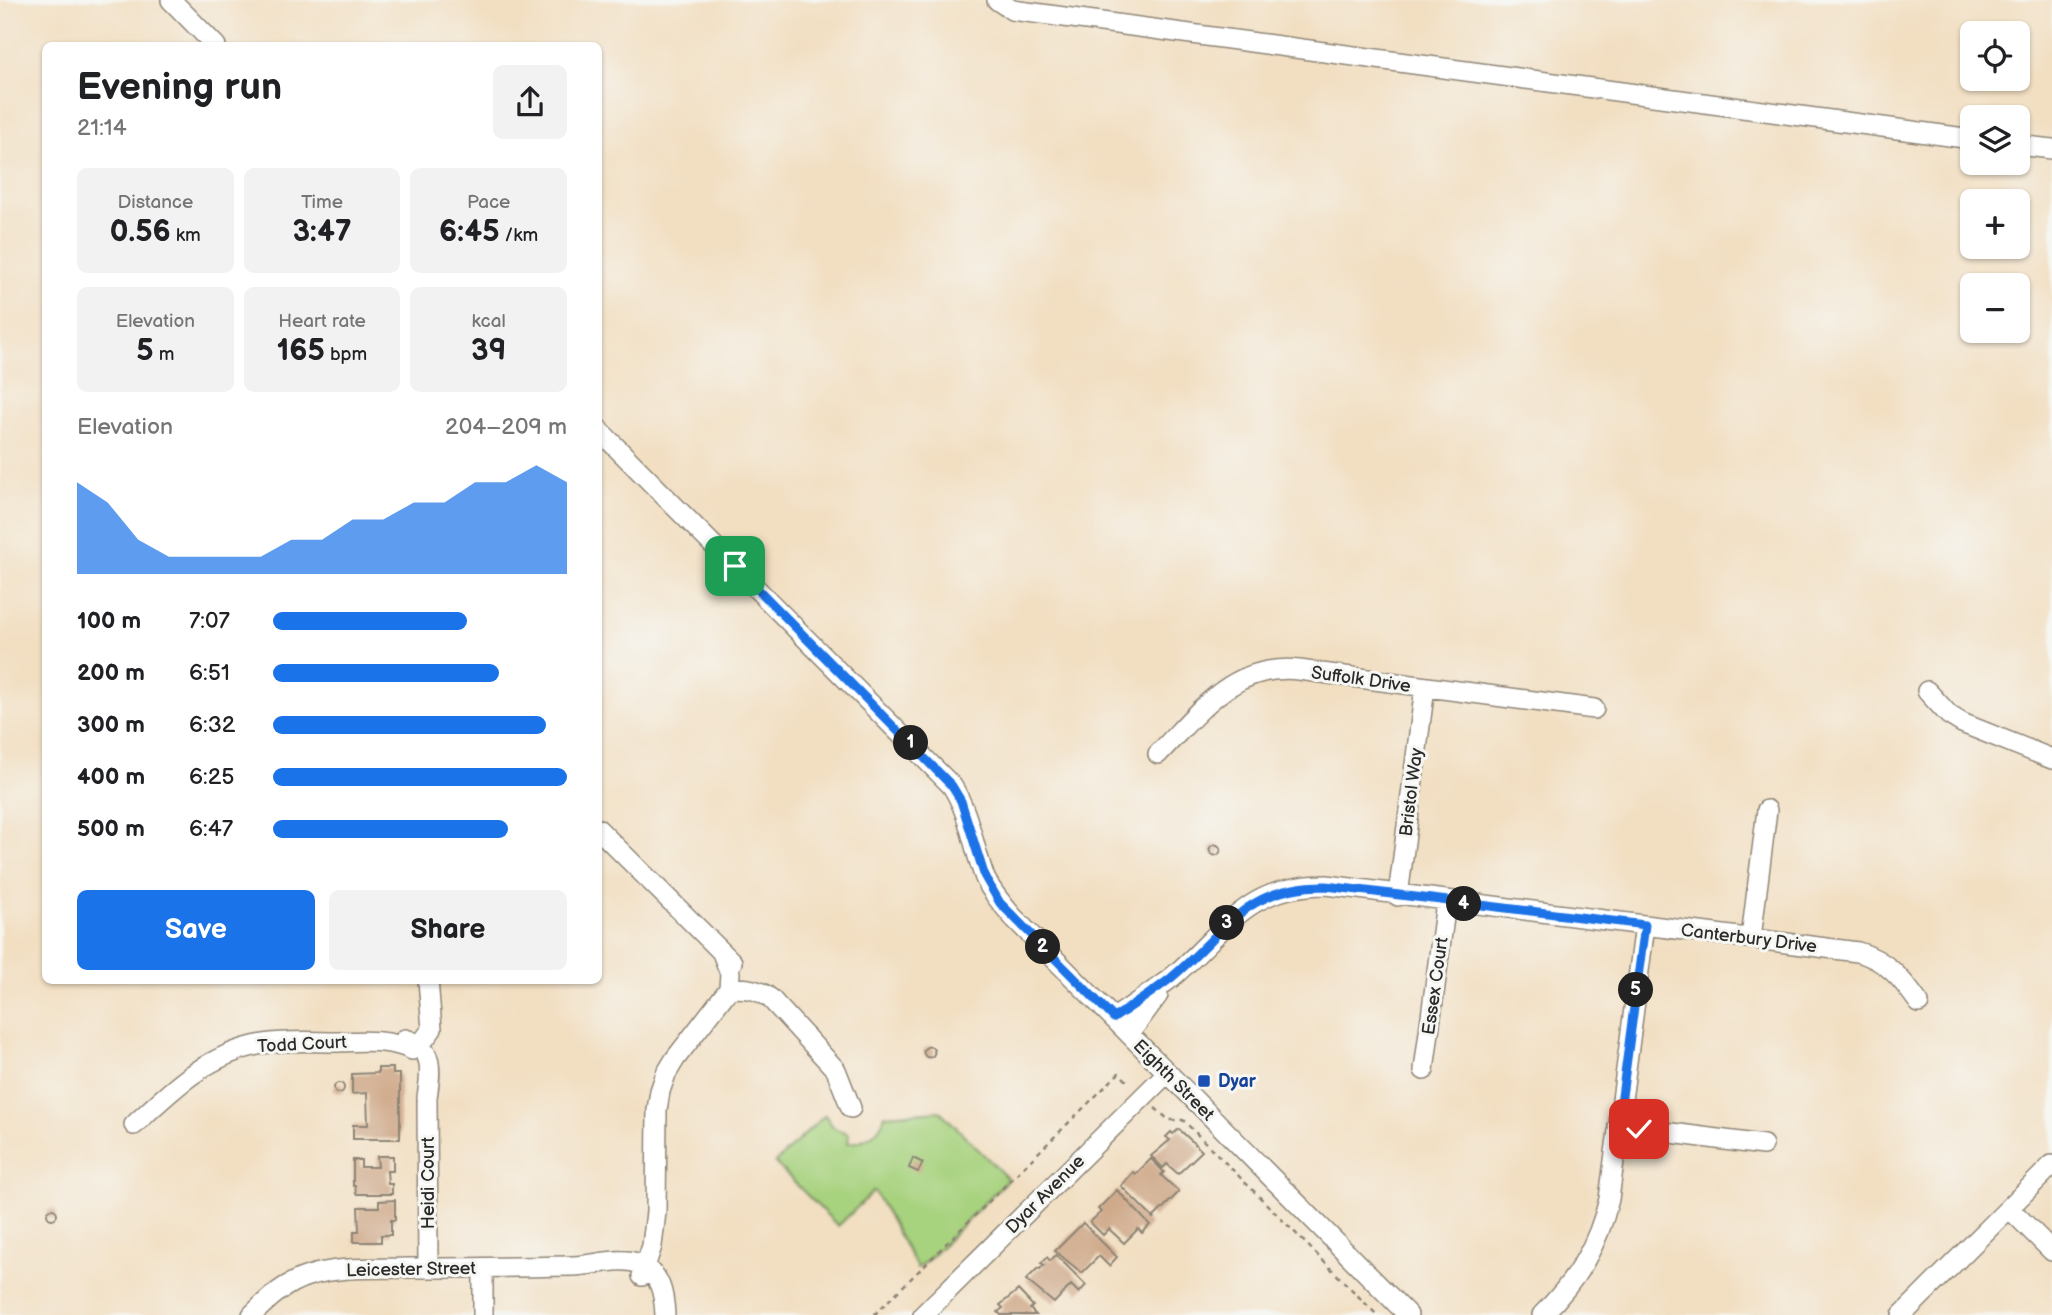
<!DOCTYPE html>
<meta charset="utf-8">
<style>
body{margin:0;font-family:"Balsamiq Sans",sans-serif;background:#f2f2f2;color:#202124;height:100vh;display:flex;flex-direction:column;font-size:26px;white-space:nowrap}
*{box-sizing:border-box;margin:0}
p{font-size:23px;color:#757577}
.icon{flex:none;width:38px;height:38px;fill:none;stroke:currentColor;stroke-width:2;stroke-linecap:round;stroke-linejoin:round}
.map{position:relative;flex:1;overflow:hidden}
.panel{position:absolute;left:42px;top:42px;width:560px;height:942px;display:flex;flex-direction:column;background:#fff;border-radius:10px;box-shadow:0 2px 5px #0004}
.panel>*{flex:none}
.tools{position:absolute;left:1960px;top:21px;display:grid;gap:14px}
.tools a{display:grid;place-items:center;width:70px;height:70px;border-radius:10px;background:#fff;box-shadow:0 2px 5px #0004;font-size:35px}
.pin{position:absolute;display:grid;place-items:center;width:60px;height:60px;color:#fff;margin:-30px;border-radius:14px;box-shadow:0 4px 10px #0006}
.km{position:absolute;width:35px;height:35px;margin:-18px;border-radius:50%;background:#222;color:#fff;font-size:19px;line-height:35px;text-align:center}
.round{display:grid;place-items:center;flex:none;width:74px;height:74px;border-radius:10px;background:#f2f2f2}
.headline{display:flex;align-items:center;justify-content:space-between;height:119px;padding:0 35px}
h1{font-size:38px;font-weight:700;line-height:52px}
.metrics{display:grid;grid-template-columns:repeat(3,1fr);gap:10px;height:119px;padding:7px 35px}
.metrics div{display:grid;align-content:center;border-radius:10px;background:#f2f2f2;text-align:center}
.metrics b{font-size:30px;font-weight:700}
.metrics small{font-size:19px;font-weight:400}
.metrics p{font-size:19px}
.chart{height:196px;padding:14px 35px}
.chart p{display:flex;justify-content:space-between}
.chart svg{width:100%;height:126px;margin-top:7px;fill:#1a73e8;opacity:.7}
.action{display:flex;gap:14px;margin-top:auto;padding:14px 35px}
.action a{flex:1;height:80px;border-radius:10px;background:#1a73e8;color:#fff;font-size:28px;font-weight:700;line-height:80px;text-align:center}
.action a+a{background:#f2f2f2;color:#202124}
ul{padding:0 35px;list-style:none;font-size:23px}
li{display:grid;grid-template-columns:112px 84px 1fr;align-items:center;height:52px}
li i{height:18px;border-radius:9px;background:#1a73e8}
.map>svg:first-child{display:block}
</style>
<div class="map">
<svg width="2052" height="1315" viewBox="0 0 2052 1315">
<rect width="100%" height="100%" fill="#f6f6f2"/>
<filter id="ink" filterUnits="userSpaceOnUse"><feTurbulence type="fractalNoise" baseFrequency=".0143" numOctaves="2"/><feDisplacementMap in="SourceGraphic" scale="14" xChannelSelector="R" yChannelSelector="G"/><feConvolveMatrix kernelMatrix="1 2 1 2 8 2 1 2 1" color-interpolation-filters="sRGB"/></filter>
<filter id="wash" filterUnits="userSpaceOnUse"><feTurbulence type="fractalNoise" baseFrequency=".00686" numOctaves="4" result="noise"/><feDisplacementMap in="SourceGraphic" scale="28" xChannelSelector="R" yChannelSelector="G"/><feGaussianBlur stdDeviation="1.57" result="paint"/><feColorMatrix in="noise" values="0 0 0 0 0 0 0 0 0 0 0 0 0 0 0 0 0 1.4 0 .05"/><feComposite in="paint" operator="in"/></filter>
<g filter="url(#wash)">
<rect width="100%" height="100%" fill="#f2dfc2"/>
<path fill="#a7d27e" stroke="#697e54" stroke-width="2" d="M940 1111 1008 1179 929 1259 917 1268 874 1191 838 1226 775 1163 825 1115 834 1128 849 1134 848 1143C866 1142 880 1133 885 1115Z"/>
<g id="blocks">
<path fill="#cfa989" d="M1209.5 850a5.5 5.5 0 1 1 11 0a5.5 5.5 0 1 1-11 0Z
M923.5 1052a5.5 5.5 0 1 1 11 0a5.5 5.5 0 1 1-11 0Z
M378 1068H393V1074H400V1139H353V1125H368L367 1093 352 1094V1074L378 1073Z
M334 1088a5 5 0 1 1 10 0a5 5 0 1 1-10 0Z
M1179 1129 1202 1151 1178 1174 1167 1164 1163 1168 1151 1156 1170 1140 1166 1137 1171 1132 1173 1134Z
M377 1156H393V1171H387L388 1184H392V1194H356L355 1186H353V1160H361V1167H378Z
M913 1158 923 1163 918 1172 909 1168Z
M1151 1159 1164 1172 1161 1175 1179 1192 1153 1218 1121 1186 1133 1172 1136 1174Z
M1117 1190 1150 1225 1142 1233 1138 1229 1124 1243 1109 1229 1103 1235 1090 1222 1101 1212 1098 1209Z
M395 1200V1220H391V1235H381V1242H354V1231H359L358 1207H379V1201Z
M47 1214a5 5 0 1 1 10 0a5 5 0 1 1-10 0Z
M1083 1223 1117 1257 1109 1266 1099 1256 1082 1273 1055 1251Z
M1056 1255 1086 1285 1079 1293 1071 1285 1054 1303 1026 1280 1038 1268 1040 1269 1044 1265 1041 1263 1047 1257 1050 1261Z
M1018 1290 1033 1306 1030 1309 1036 1315H1001L998 1312 1003 1308 1000 1305Z"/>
</g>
</g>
<g filter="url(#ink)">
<use href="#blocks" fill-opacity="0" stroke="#8e8576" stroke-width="2"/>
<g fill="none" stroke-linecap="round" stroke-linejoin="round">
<defs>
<path id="minor" d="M171 0 216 46
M997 0 1012 10 1972 139
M2018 145 2052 149
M598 429 952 786C970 814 973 847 985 878 992 893 1003 905 1014 918L1408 1315
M1927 691 1949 715 1962 723 2052 759
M1158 754C1200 711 1233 663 1299 670L1594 709
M598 829 732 962
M1398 896 1425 687
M1751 938 1767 810
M729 989C744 987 758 989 770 998L836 1070 851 1108
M1114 1018C1133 1005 1153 992 1171 978 1227 931 1244 885 1327 885L1858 952C1887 960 1902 979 1919 1003
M1129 1034 1158 995
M405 1039C435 1047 431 1073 427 1097L428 1268
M412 1050 420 1045 432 1029 428 980
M1424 1070 1446 902
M134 1125C172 1089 209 1053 263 1044 288 1040 313 1042 338 1042 361 1041 390 1039 412 1050
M1618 1126 1763 1145
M2009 1208 2052 1251
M642 1276 652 1246 656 1212 657 1110 660 1091 666 1074 675 1059 729 989 730 973 722 953
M252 1315C268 1299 285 1283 308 1276 340 1266 375 1269 408 1268 463 1268 518 1267 573 1266 595 1266 621 1255 642 1265 661 1275 664 1295 665 1315
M483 1315V1268
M923 1315 1167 1073
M1542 1315C1576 1281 1598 1246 1609 1199L1645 925
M1902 1315 2052 1165"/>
</defs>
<use href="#minor" stroke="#8e8576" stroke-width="22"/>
<path stroke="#8e8576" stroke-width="2.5" stroke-dasharray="5 5" stroke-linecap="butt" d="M1155 1108 1169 1120H1183L1377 1315
M874 1315 1119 1073 1130 1084"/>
<use href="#minor" stroke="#fff" stroke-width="19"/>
</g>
</g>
<g fill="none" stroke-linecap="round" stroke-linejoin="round" filter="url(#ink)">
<defs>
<path id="route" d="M735 566 952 786 961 801 985 877 1000 903 1114 1018C1133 1005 1153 992 1171 978 1227 931 1244 886 1326 886L1645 925 1618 1126 1639 1129"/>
</defs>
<use href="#route" stroke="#fff" stroke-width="14"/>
<use href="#route" stroke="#1a73e8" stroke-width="9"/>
</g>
<rect fill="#1a4fb4" stroke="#f6f6f2" stroke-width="2.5" x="1197" y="1074" width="14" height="14" rx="3.5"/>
<g text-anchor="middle" stroke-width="6" stroke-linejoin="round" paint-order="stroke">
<g font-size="18" fill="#2b2b2b" stroke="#f6f6f2">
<text transform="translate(1361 679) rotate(8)" y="6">Suffolk Drive</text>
<text transform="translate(1411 792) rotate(-83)" y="6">Bristol Way</text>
<text transform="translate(1749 938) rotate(7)" y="6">Canterbury Drive</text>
<text transform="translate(1435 986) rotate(-82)" y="6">Essex Court</text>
<text transform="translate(302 1044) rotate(-3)" y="6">Todd Court</text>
<text transform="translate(1174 1080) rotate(45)" y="6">Eighth Street</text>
<text transform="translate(428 1183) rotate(-90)" y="6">Heidi Court</text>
<text transform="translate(1045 1194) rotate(-45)" y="6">Dyar Avenue</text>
<text transform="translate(411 1269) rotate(-1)" y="6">Leicester Street</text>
</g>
<g font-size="18" font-weight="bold" fill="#164399" stroke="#f6f6f2" text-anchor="start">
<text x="1218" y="1087">Dyar</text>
</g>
</g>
</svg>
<div class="tools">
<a><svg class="icon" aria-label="locate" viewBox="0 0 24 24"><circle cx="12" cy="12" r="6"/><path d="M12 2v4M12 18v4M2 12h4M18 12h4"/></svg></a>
<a><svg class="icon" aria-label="layers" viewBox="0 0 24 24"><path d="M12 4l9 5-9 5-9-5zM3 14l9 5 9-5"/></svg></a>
<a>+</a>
<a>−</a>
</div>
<div class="pin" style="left:735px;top:566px;background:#1e9e55"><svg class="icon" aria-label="arrive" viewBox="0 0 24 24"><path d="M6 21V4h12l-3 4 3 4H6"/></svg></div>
<div class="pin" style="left:1639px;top:1129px;background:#d93025"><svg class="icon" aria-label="check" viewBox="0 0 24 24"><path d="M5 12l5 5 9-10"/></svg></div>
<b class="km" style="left:911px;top:743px">1</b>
<b class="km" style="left:1043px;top:947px">2</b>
<b class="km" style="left:1227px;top:923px">3</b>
<b class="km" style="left:1464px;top:904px">4</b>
<b class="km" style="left:1636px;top:990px">5</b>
<section class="panel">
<div class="headline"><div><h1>Evening run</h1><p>21:14</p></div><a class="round"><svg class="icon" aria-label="share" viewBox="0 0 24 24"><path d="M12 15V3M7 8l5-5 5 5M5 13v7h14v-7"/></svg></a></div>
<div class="metrics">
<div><p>Distance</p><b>0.56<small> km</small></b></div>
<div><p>Time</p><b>3:47</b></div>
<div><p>Pace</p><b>6:45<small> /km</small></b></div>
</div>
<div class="metrics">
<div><p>Elevation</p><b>5<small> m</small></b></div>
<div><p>Heart rate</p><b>165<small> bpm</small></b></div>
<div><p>kcal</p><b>39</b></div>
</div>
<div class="chart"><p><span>Elevation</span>204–209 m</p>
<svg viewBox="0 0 160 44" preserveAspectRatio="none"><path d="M0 44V12L10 19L20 32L30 38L40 38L50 38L60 38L70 32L80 32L90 25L100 25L110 19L120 19L130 12L140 12L150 6L160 12V44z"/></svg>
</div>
<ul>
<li><b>100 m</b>7:07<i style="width:66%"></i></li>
<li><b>200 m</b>6:51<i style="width:77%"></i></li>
<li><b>300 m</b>6:32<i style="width:93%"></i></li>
<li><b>400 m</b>6:25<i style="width:100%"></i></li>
<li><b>500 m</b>6:47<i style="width:80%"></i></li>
</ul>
<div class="action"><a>Save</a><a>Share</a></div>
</section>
</div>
